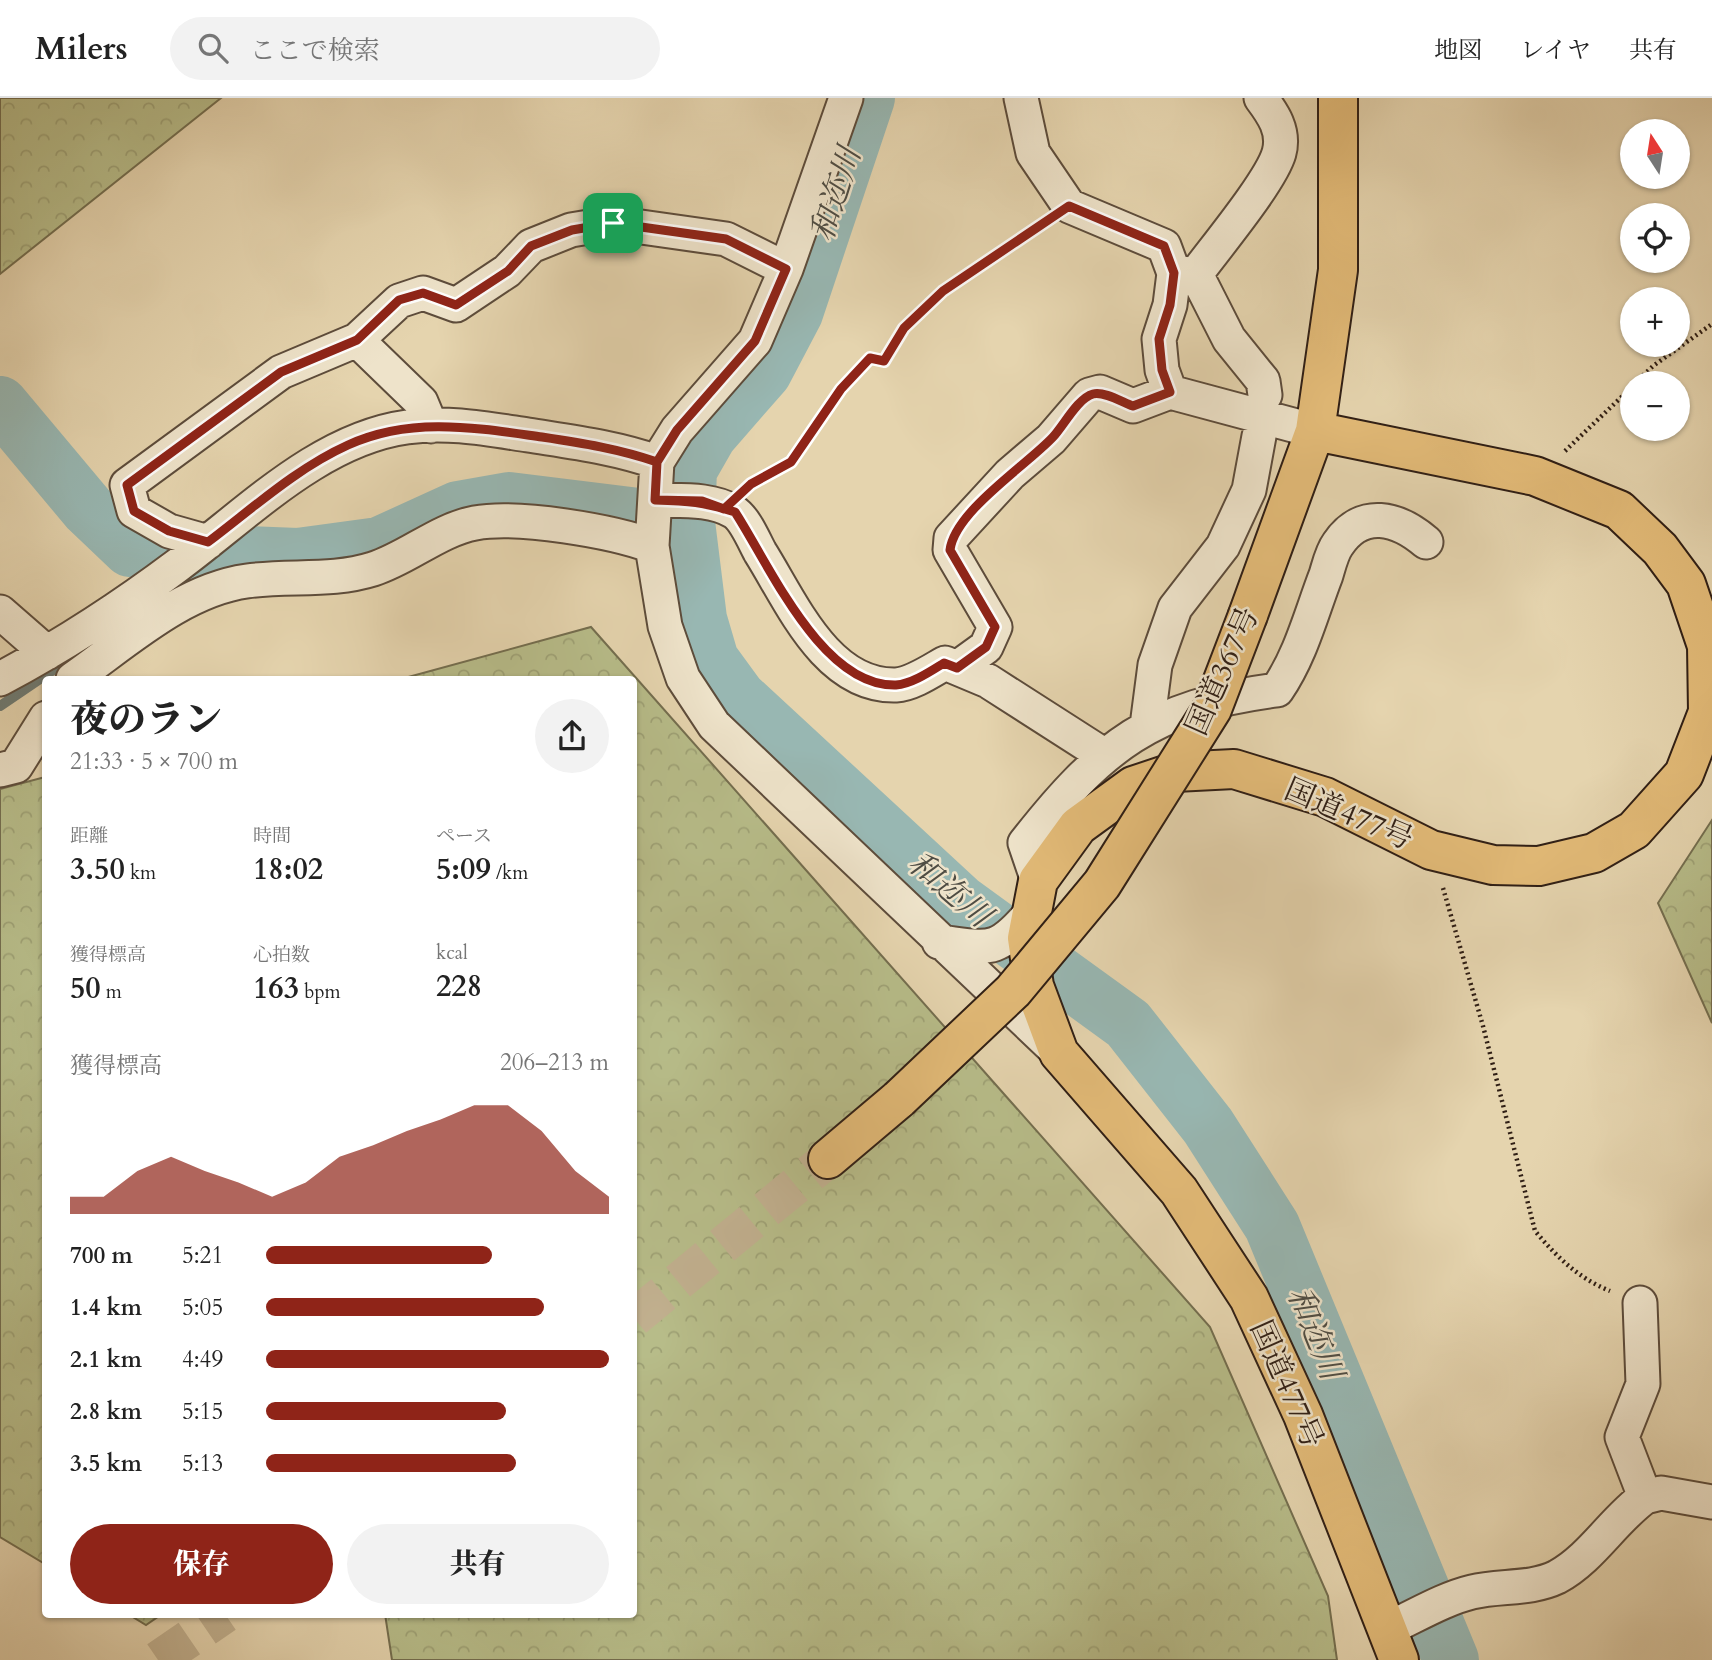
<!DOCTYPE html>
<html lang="ja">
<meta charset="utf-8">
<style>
body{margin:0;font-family:Cardo,"Noto Serif JP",serif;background:#f2f2f2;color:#222;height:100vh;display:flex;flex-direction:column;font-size:26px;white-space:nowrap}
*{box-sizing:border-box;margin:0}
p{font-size:23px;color:#767676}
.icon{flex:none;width:38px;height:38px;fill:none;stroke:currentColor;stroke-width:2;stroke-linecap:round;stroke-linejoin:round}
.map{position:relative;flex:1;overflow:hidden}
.details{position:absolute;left:42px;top:578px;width:595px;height:942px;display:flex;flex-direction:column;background:#fff;border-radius:7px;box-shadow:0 2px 5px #0004}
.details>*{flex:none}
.needle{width:46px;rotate:348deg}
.fabs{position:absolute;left:1620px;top:21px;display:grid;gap:14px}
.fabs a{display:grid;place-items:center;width:70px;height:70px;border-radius:50%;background:#fff;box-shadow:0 2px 5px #0004;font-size:35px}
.pin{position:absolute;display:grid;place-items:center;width:60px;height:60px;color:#fff;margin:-30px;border-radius:14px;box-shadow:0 4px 10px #0006}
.round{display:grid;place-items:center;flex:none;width:74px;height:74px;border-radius:37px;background:#f2f2f2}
.headline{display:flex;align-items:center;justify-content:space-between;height:119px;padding:0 28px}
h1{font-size:38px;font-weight:800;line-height:52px}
.figures{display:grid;grid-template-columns:repeat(3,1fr);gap:10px;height:119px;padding:7px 28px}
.figures div{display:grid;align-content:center}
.figures b{font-size:30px;font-weight:800}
.figures small{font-size:19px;font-weight:400}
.figures p{font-size:19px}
.chart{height:196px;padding:14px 28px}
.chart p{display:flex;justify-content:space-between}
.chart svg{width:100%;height:126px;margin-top:7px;fill:#8f2418;opacity:.7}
.action{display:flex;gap:14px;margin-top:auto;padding:14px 28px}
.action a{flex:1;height:80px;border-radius:42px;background:#8f2418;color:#fff;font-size:28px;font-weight:800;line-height:80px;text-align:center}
.action a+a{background:#f2f2f2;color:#222}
ul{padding:0 28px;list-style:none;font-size:23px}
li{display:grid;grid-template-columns:112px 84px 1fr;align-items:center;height:52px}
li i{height:18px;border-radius:9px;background:#8f2418}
header{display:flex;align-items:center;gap:42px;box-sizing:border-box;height:98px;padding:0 35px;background:#fff;border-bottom:2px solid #e0e0e0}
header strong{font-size:33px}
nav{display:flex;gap:38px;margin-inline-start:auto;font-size:24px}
.search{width:490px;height:63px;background:#f2f2f2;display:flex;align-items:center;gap:18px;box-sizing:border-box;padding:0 24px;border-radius:38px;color:#767676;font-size:26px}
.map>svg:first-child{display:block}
</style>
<header>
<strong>Milers</strong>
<div class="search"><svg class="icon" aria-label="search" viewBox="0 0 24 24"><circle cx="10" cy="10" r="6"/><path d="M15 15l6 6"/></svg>ここで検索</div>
<nav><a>地図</a><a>レイヤ</a><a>共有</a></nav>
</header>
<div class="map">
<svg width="1712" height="1562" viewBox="0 0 1712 1562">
<defs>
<pattern id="forest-crowns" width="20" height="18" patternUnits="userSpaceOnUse" patternTransform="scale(1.75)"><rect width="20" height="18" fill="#b7bc89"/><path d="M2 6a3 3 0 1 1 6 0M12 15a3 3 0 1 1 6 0" fill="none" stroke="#9ea175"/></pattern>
</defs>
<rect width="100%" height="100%" fill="#e5d4ae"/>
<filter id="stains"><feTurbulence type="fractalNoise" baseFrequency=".00286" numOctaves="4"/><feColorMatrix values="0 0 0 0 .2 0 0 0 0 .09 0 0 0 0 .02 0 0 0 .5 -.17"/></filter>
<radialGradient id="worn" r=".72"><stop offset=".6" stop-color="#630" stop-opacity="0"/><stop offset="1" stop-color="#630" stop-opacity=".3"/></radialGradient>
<path fill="url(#forest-crowns)" stroke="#746e4f" stroke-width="2" d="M0 0H221L0 176Z
M591 529 1210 1229 1328 1498 1337 1562H392L385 1516H634V581H401Z
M45 679H46L45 1466 0 1439V691Z
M1712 722V925L1658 805Z
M128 1516H162L146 1527Z"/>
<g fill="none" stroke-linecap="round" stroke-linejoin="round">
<path stroke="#6e7a73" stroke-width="10" d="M180 486 192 477 242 458
M0 608 81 553"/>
<path stroke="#98b7b2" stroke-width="56" d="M867 0 795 215 764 274 709 337 689 372 687 424 699 521 711 562 738 599 961 805 1128 926 1208 1028 1272 1128 1451 1562
M0 306 88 411 130 451 298 458 379 447 458 411 509 402 687 424"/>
<path stroke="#c1b08f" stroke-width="38" stroke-dasharray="38 19" stroke-linecap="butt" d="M634 1220 828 1061
M158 1562 225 1516"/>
<defs>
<path id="minor" d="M846 0 786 171 755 243 677 332 657 364 652 448 665 528 683 580 714 627 1059 955
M1021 0 1033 55 1069 108 1164 148 1174 175 1170 207 1159 241 1162 272 1170 294 1315 333
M1174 175 1196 176C1216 149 1271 83 1279 55 1285 33 1273 16 1261 0
M1196 176 1229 241 1263 283 1265 297
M357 242 421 304 431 328
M655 402C680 403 711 400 734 414 745 421 754 443 760 454 791 503 826 589 896 587 912 586 931 573 945 565L988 583 1105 658
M208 444 169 433 134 413 127 387 281 274 357 242 399 203 423 195 456 207 507 173 531 148 571 132 613 125 726 141 786 171
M0 514 47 555
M957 570 986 549 995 529 950 452 951 440 1010 376 1051 341 1089 297 1100 294 1133 308 1170 294
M0 581C62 548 122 509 178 467 246 417 319 341 407 329 447 323 488 331 528 337 572 344 614 349 657 364
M73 581C126 544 182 492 247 483 290 477 332 484 373 471 408 460 438 432 475 425 518 417 612 433 652 448
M1147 628 1155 567 1175 510 1223 448 1249 392 1259 338
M0 672 16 668 46 620
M1038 783 1025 745C1101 648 1152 608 1277 592 1301 557 1311 516 1326 477 1329 467 1332 454 1338 446 1362 410 1398 420 1426 444
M939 844C990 850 996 856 1031 815
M1645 1399 1661 1395 1712 1404
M1387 1531C1414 1519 1443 1501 1472 1494 1500 1487 1530 1492 1557 1479 1592 1460 1613 1422 1645 1399L1622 1339 1643 1286 1640 1205"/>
<path id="highway" d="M1315 333 1535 378 1619 412 1660 451 1686 486 1707 548 1708 614 1684 676 1634 732 1594 755 1539 768 1493 767 1431 752 1325 699 1234 671 1175 674 1133 688 1078 728 1038 783 1027 840 1034 888 1059 955 1179 1093 1249 1200 1303 1317 1399 1562
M1248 517 1315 333 1338 172V0
M828 1061 899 1001"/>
</defs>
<use href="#minor" stroke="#5d4c3b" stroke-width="37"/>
<use href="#highway" stroke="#301f15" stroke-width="42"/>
<path stroke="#301f15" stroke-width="4.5" stroke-dasharray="2 3.5" stroke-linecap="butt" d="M1635 285 1653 268 1712 226
M1565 353 1633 288
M751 387 791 364 841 291 870 260 884 263 904 231 943 193 1042 126
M1443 790 1483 928 1535 1133C1557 1159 1578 1180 1610 1193"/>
<use href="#minor" stroke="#eee3ca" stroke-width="33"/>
<use href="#highway" stroke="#e2ba77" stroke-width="38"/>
<defs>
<path id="highway-bridge" d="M899 1001 1013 893 1102 786 1212 611 1248 517"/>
</defs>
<use href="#highway-bridge" stroke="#301f15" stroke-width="42" stroke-linecap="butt"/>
<use href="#highway-bridge" stroke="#e2ba77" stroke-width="38"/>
</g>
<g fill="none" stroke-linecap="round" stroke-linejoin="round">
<defs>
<path id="route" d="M613 125 572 132 531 148 508 173 456 207 423 195 399 202 357 242 281 274 127 387 134 413 169 433 208 444C253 410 297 370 348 347 411 318 477 330 542 339 582 345 619 351 657 364L655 402C689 403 703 404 735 414 770 468 822 589 896 587 912 586 931 573 944 565L957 570 986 549 995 529 950 452C955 413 1027 367 1053 339 1064 327 1078 300 1093 296 1104 293 1122 304 1133 308L1170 294 1162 272 1159 241 1170 207 1174 175 1164 148 1069 108 943 193 904 230 884 263 870 260 841 291 791 364 751 386 724 411 702 403 655 402 657 364 677 332 755 243 786 171 726 141 613 125"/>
</defs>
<use href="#route" stroke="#fff" stroke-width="14"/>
<use href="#route" stroke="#8f2418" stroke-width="9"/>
</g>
<g text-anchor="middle" stroke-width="5" stroke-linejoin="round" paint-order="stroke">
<g font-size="30" fill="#301f15" stroke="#eee3ca">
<text transform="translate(1222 573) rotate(-66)" y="10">国道367号</text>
<text transform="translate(1349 716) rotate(23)" y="10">国道477号</text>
<text transform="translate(1287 1286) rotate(66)" y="10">国道477号</text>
</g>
<g font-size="32" font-style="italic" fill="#4f4d44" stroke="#eee3ca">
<text transform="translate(835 96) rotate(-72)" y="11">和迩川</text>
<text transform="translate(950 791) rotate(40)" y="11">和迩川</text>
<text transform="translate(1316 1235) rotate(68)" y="11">和迩川</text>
</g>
</g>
<rect width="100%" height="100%" filter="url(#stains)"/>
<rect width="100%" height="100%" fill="url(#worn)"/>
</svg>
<div class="fabs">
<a><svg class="needle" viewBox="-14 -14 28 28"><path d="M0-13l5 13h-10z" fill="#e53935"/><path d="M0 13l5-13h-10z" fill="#767676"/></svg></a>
<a><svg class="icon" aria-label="locate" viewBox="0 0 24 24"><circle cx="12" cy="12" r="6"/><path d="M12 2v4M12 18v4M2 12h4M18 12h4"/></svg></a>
<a>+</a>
<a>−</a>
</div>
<div class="pin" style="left:613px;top:125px;background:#1e9e55"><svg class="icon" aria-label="arrive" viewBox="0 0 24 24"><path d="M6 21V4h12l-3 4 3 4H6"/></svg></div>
<section class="details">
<div class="headline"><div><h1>夜のラン</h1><p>21:33 · 5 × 700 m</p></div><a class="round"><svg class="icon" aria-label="share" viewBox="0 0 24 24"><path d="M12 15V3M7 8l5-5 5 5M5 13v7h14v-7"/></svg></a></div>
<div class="figures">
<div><p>距離</p><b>3.50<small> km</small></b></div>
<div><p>時間</p><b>18:02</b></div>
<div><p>ペース</p><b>5:09<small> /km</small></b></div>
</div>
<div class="figures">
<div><p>獲得標高</p><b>50<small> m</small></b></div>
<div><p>心拍数</p><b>163<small> bpm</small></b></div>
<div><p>kcal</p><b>228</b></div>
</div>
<div class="chart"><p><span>獲得標高</span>206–213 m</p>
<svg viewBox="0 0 160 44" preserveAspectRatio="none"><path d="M0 44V38L10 38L20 29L30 24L40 29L50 33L60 38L70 33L80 24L90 20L100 15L110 11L120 6L130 6L140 15L150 29L160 38V44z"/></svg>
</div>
<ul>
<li><b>700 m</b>5:21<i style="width:66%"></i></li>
<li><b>1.4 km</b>5:05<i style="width:81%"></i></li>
<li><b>2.1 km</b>4:49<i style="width:100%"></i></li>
<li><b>2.8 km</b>5:15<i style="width:70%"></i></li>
<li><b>3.5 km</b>5:13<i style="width:73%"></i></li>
</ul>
<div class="action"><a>保存</a><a>共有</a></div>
</section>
</div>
